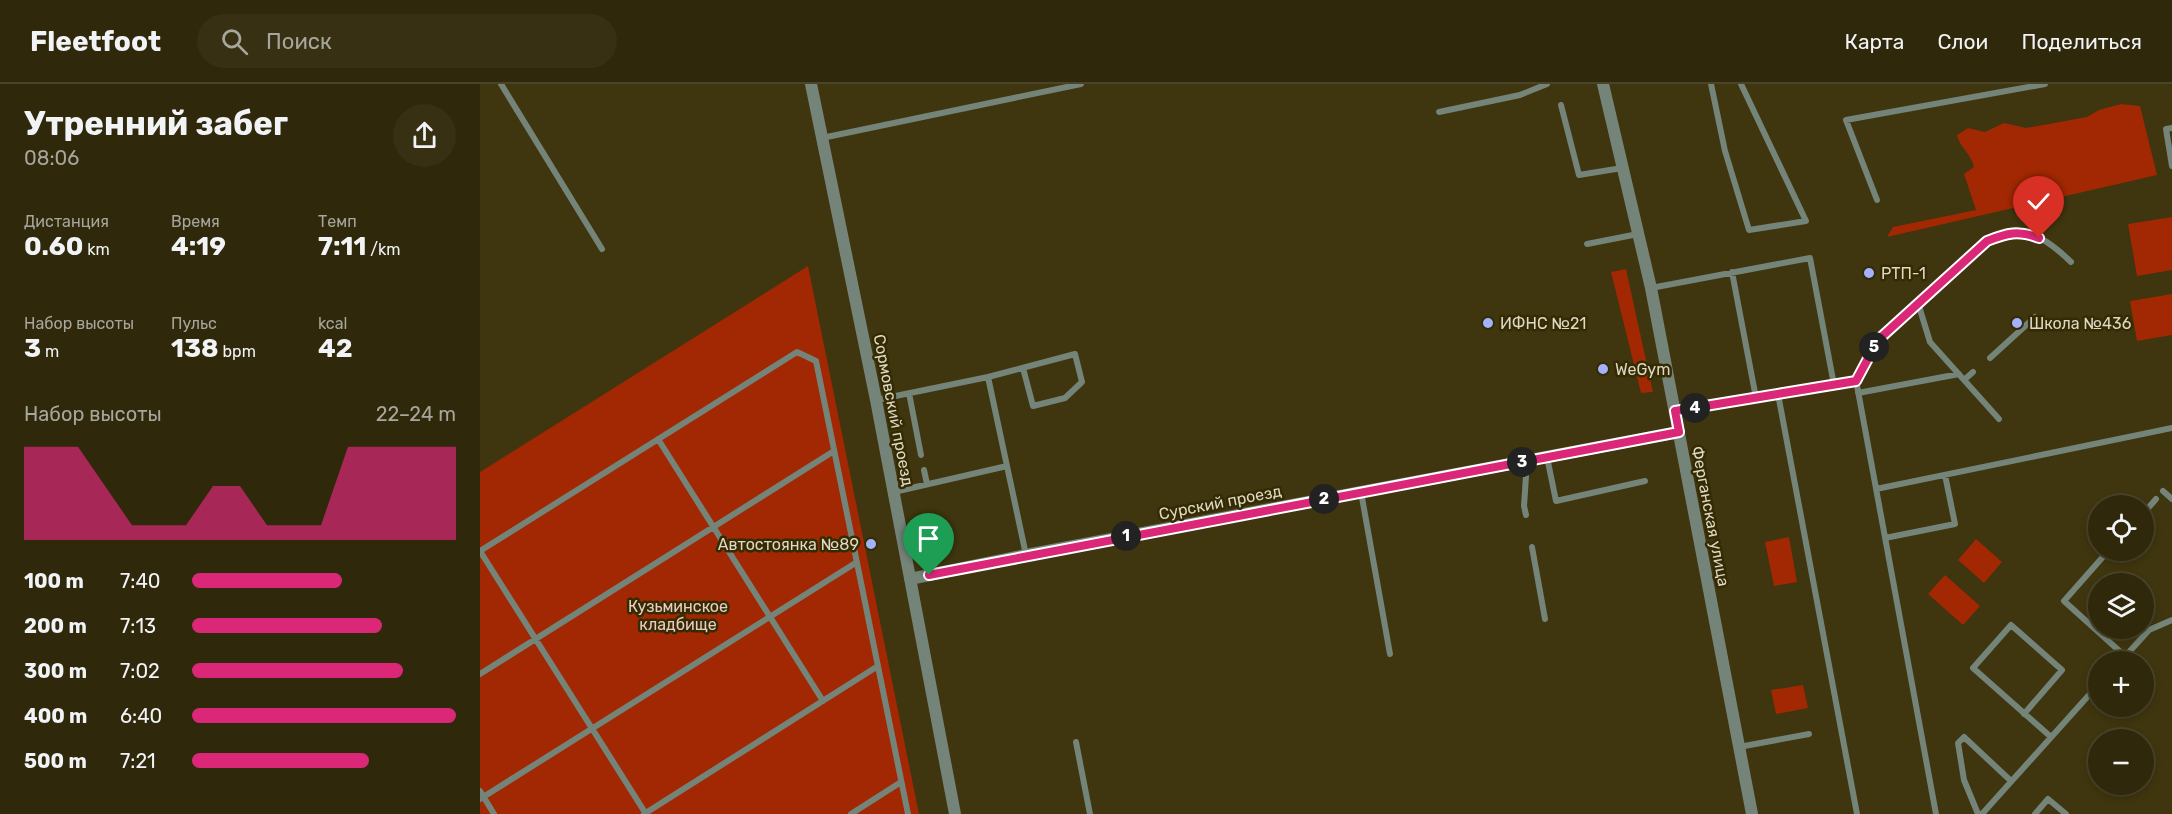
<!DOCTYPE html>
<html lang="ru">
<meta charset="utf-8">
<style>
body{margin:0;font-family:Rubik,sans-serif;background:#373013;color:#f1f3f6;height:100vh;display:flex;flex-direction:column;font-size:22px;white-space:nowrap}
*{box-sizing:border-box;margin:0}
p{font-size:20px;color:#a7a69c}
.icon{flex:none;width:33px;height:33px;fill:none;stroke:currentColor;stroke-width:2;stroke-linecap:round;stroke-linejoin:round}
.map{position:relative;flex:1;overflow:hidden}
.drawer{display:flex;flex-direction:column;background:#2f280a;width:480px}
.drawer>*{flex:none}
.buttons{position:absolute;left:1608px;top:411px;display:grid;gap:12px}
.buttons a{display:grid;place-items:center;width:66px;height:66px;border-radius:50%;background:#2f280a;box-shadow:0 3px 9px #0003,0 0 0 2px #4a442b;font-size:30px}
.pin{position:absolute;display:grid;place-items:center;width:51px;height:51px;color:#fff;margin:-62px -26px;border-radius:50% 50% 50% 0;rotate:-45deg;box-shadow:0 0 6px #0007}
.pin .icon{rotate:45deg}
.km{position:absolute;width:30px;height:30px;margin:-15px;border-radius:50%;background:#222;color:#fff;font-size:16px;line-height:30px;text-align:center}
.round{display:grid;place-items:center;flex:none;width:63px;height:63px;border-radius:32px;background:#373013}
.headline{display:flex;align-items:center;justify-content:space-between;height:102px;padding:0 24px}
h1{font-size:33px;font-weight:700;line-height:45px}
.metrics{display:grid;grid-template-columns:repeat(3,1fr);gap:9px;height:102px;padding:6px 24px}
.metrics div{display:grid;align-content:center}
.metrics b{font-size:26px;font-weight:700}
.metrics small{font-size:16px;font-weight:400}
.metrics p{font-size:16px}
.chart{height:168px;padding:12px 24px}
.chart p{display:flex;justify-content:space-between}
.chart svg{width:100%;height:108px;margin-top:6px;fill:#db2777;opacity:.7}
ul{padding:0 24px;list-style:none;font-size:20px}
li{display:grid;grid-template-columns:96px 72px 1fr;align-items:center;height:45px}
li i{height:15px;border-radius:8px;background:#db2777}
header{display:flex;align-items:center;gap:36px;box-sizing:border-box;height:84px;padding:0 30px;background:#2f280a;border-bottom:2px solid #4a442b}
header strong{font-size:28px}
nav{display:flex;gap:33px;margin-inline-start:auto;font-size:21px}
.search{width:420px;height:54px;background:#373013;display:flex;align-items:center;gap:15px;box-sizing:border-box;padding:0 21px;border-radius:33px;color:#a7a69c;font-size:22px}
main{display:flex;flex:1;min-height:0}
.map>svg:first-child{display:block}
</style>
<header>
<strong>Fleetfoot</strong>
<div class="search"><svg class="icon" aria-label="search" viewBox="0 0 24 24"><circle cx="10" cy="10" r="6"/><path d="M15 15l6 6"/></svg>Поиск</div>
<nav><a>Карта</a><a>Слои</a><a>Поделиться</a></nav>
</header>
<main>
<section class="drawer">
<div class="headline"><div><h1>Утренний забег</h1><p>08:06</p></div><a class="round"><svg class="icon" aria-label="share" viewBox="0 0 24 24"><path d="M12 15V3M7 8l5-5 5 5M5 13v7h14v-7"/></svg></a></div>
<div class="metrics">
<div><p>Дистанция</p><b>0.60<small> km</small></b></div>
<div><p>Время</p><b>4:19</b></div>
<div><p>Темп</p><b>7:11<small> /km</small></b></div>
</div>
<div class="metrics">
<div><p>Набор высоты</p><b>3<small> m</small></b></div>
<div><p>Пульс</p><b>138<small> bpm</small></b></div>
<div><p>kcal</p><b>42</b></div>
</div>
<div class="chart"><p><span>Набор высоты</span>22–24 m</p>
<svg viewBox="0 0 160 44" preserveAspectRatio="none"><path d="M0 44V6L10 6L20 6L30 22L40 38L50 38L60 38L70 22L80 22L90 38L100 38L110 38L120 6L130 6L140 6L150 6L160 6V44z"/></svg>
</div>
<ul>
<li><b>100 m</b>7:40<i style="width:57%"></i></li>
<li><b>200 m</b>7:13<i style="width:72%"></i></li>
<li><b>300 m</b>7:02<i style="width:80%"></i></li>
<li><b>400 m</b>6:40<i style="width:100%"></i></li>
<li><b>500 m</b>7:21<i style="width:67%"></i></li>
</ul>
</section>
<div class="map">
<svg width="1692" height="730" viewBox="0 0 1692 730">
<rect width="100%" height="100%" fill="#3f350e"/>
<path fill="#a12802" d="M1641 20 1660 22 1677 91 1407 153 1413 143 1496 126 1484 90 1494 83C1490 68 1480 64 1477 51L1488 44 1505 48 1524 39 1546 44 1607 33 1619 26Z
M1692 133V186L1657 192 1648 140Z
M328 182 439 730H0V388Z
M1146 185 1173 308 1161 309 1131 188Z
M1692 210V251L1657 257 1650 217Z
M1309 453 1317 498 1294 502 1285 458Z
M1496 455 1522 478 1504 499 1478 476Z
M1465 491 1500 522 1483 541 1448 510Z
M1323 601 1328 624 1296 630 1291 606Z"/>
<g fill="none" stroke-linecap="round" stroke-linejoin="round">
<path stroke="#748479" stroke-width="6" d="M21 0 122 165
M1231 0 1245 67 1269 146 1326 137 1261 0
M1081 21 1099 91 1142 84
M959 28 1040 11 1067 0
M1692 44 1686 45 1692 82
M342 54 601 0
M1397 116 1366 36 1565 0
M1107 160 1158 150
M1252 188 1276 314
M1171 204 1330 174 1354 301
M1438 219 1450 258 1519 335
M1510 274 1555 233
M508 293 595 270 602 298 585 314 553 322 543 284
M1376 296 1398 256 1507 157C1545 141 1562 150 1591 178
M1484 296 1493 288
M429 309 441 371
M1378 309 1479 290
M1298 310 1377 730
M396 316 508 293 546 471
M1195 327 1376 296 1456 730
M178 355 343 617
M1067 373 1076 417 1165 397
M444 386 447 400
M1396 405 1692 344
M1683 407 1692 415
M414 408 527 382
M881 408 910 570
M1664 429 1676 415
M1046 431 1044 422 1047 377
M1405 454 1475 440 1465 391
M1052 463 1065 535
M1629 466 1584 517 1645 572
M0 467 317 268 336 277 428 730
M0 467 166 730
M1640 578 1669 546 1692 536
M0 590 354 367
M1544 630 1582 586 1531 541 1493 584C1519 607 1545 630 1571 653
M596 658 610 730
M1259 663 1329 650
M0 707 14 730
M0 715 377 478
M164 730 398 582
M371 730 421 698
M1498 730 1484 696 1478 659 1484 653 1531 697
M1502 730 1618 601
M1555 730 1568 715 1586 730"/>
<path stroke="#748479" stroke-width="12" d="M331 0 396 316 475 730
M430 495 546 471 1199 348"/>
<path stroke="#748479" stroke-width="12" d="M1123 0 1171 204 1272 730"/>
</g>
<g fill="none" stroke-linecap="round" stroke-linejoin="round">
<defs>
<path id="route" d="M449 491 1199 348 1195 327 1376 297 1398 256 1507 157C1527 149 1538 146 1559 154"/>
</defs>
<use href="#route" stroke="#fff" stroke-width="12"/>
<use href="#route" stroke="#db2777" stroke-width="8"/>
</g>
<g fill="#a3b2fd" stroke="#342b03" stroke-width="2">
<circle cx="1389" cy="189" r="6"/>
<circle cx="1008" cy="239" r="6"/>
<circle cx="1537" cy="239" r="6"/>
<circle cx="1123" cy="285" r="6"/>
<circle cx="391" cy="460" r="6"/>
</g>
<g text-anchor="middle" stroke-width="5" stroke-linejoin="round" paint-order="stroke">
<g font-size="16" fill="#ded8c4" stroke="#342b03" text-anchor="start">
<text x="1401" y="195">РТП-1</text>
<text x="1020" y="245">ИФНС №21</text>
<text x="1549" y="245">Школа №436</text>
<text x="1135" y="291">WeGym</text>
<text x="379" y="466" text-anchor="end">Автостоянка №89</text>
</g>
<g font-size="16" fill="#ded8c4" stroke="#342b03">
<text transform="translate(414 326) rotate(79)" y="6">Сормовский проезд</text>
<text transform="translate(740 418) rotate(-11)" y="6">Сурский проезд</text>
<text transform="translate(1231 432) rotate(79)" y="6">Ферганская улица</text>
</g>
<g font-size="16" fill="#eccbc3" stroke="#342b03">
<text x="198" y="528">Кузьминское<tspan x="198" dy="18">кладбище</tspan></text>
</g>
</g>
</svg>
<div class="buttons">
<a><svg class="icon" aria-label="locate" viewBox="0 0 24 24"><circle cx="12" cy="12" r="6"/><path d="M12 2v4M12 18v4M2 12h4M18 12h4"/></svg></a>
<a><svg class="icon" aria-label="layers" viewBox="0 0 24 24"><path d="M12 4l9 5-9 5-9-5zM3 14l9 5 9-5"/></svg></a>
<a>+</a>
<a>−</a>
</div>
<div class="pin" style="left:449px;top:491px;background:#1e9e55"><svg class="icon" aria-label="arrive" viewBox="0 0 24 24"><path d="M6 21V4h12l-3 4 3 4H6"/></svg></div>
<div class="pin" style="left:1559px;top:154px;background:#d93025"><svg class="icon" aria-label="check" viewBox="0 0 24 24"><path d="M5 12l5 5 9-10"/></svg></div>
<b class="km" style="left:646px;top:452px">1</b>
<b class="km" style="left:844px;top:415px">2</b>
<b class="km" style="left:1042px;top:378px">3</b>
<b class="km" style="left:1215px;top:324px">4</b>
<b class="km" style="left:1394px;top:263px">5</b>
</div>
</main>
